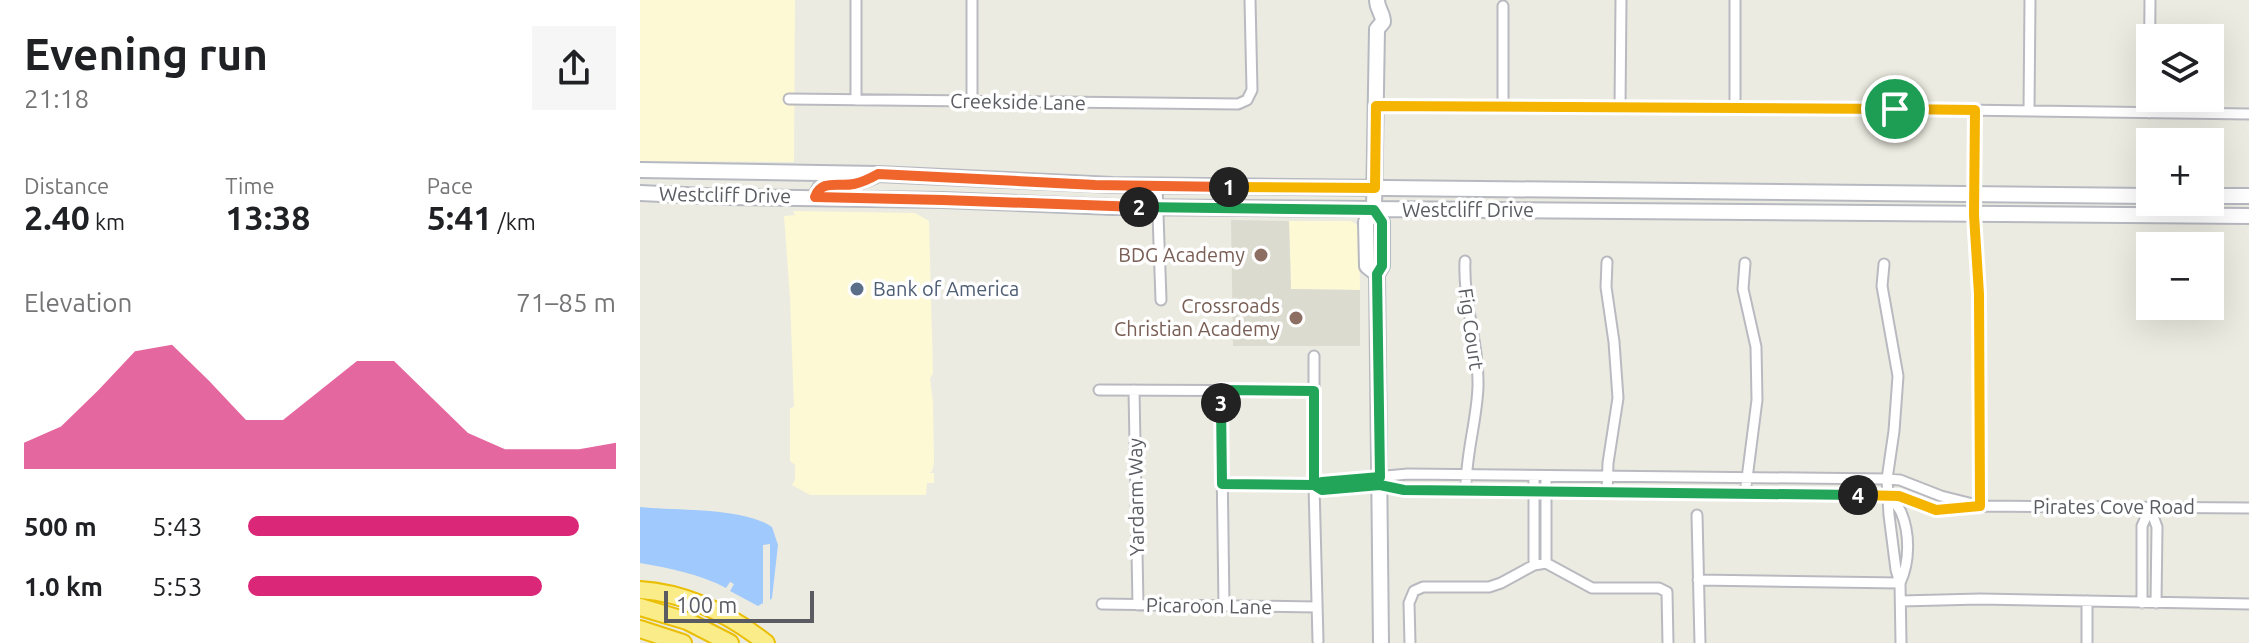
<!DOCTYPE html>
<meta charset="utf-8">
<style>
body{margin:0;font-family:Ubuntu,sans-serif;background:#f6f6f6;color:#202124;height:100vh;display:flex;flex-direction:column;font-size:30px;white-space:nowrap}
*{box-sizing:border-box;margin:0}
p{font-size:26px;color:#757577}
.icon{flex:none;width:44px;height:44px;fill:none;stroke:currentColor;stroke-width:2;stroke-linecap:round;stroke-linejoin:round}
.map{position:relative;flex:1;overflow:hidden}
.panel{display:flex;flex-direction:column;background:#fff;width:640px}
.panel>*{flex:none}
.tools{position:absolute;left:1496px;top:24px;display:grid;gap:16px}
.tools a{display:grid;place-items:center;width:88px;height:88px;border-radius:0px;background:#fff;box-shadow:0 8px 32px #0002;font-size:40px}
.scale{position:absolute;left:24px;bottom:20px;width:150px;box-sizing:border-box;padding-left:8px;border:4px solid #5a5c62;border-top:0;font-size:22px;line-height:28px;white-space:nowrap;color:#5a5c62;-webkit-text-stroke:6px #fff;paint-order:stroke}
.pin{position:absolute;display:grid;place-items:center;width:68px;height:68px;color:#fff;margin:-34px;border:4px solid #fff;border-radius:50%;box-shadow:0 2px 8px #0007}
.km{position:absolute;width:40px;height:40px;margin:-20px;border-radius:50%;background:#222;color:#fff;font-size:22px;line-height:40px;text-align:center}
.round{display:grid;place-items:center;flex:none;width:84px;height:84px;border-radius:0px;background:#f6f6f6}
.summary{display:flex;align-items:center;justify-content:space-between;height:136px;padding:0 24px}
h1{font-size:44px;font-weight:700;line-height:60px}
.figures{display:grid;grid-template-columns:repeat(3,1fr);gap:12px;height:136px;padding:8px 24px}
.figures div{display:grid;align-content:center}
.figures b{font-size:34px;font-weight:700}
.figures small{font-size:22px;font-weight:400}
.figures p{font-size:22px}
.chart{height:224px;padding:16px 24px}
.chart p{display:flex;justify-content:space-between}
.chart svg{width:100%;height:144px;margin-top:8px;fill:#db2777;opacity:.7}
ul{padding:0 24px;list-style:none;font-size:26px}
li{display:grid;grid-template-columns:128px 96px 1fr;align-items:center;height:60px}
li i{height:20px;border-radius:10px;background:#db2777}
main{display:flex;flex:1;min-height:0}
.map>svg:first-child{display:block}
</style>
<main>
<section class="panel">
<div class="summary"><div><h1>Evening run</h1><p>21:18</p></div><a class="round"><svg class="icon" aria-label="share" viewBox="0 0 24 24"><path d="M12 15V3M7 8l5-5 5 5M5 13v7h14v-7"/></svg></a></div>
<div class="figures">
<div><p>Distance</p><b>2.40<small> km</small></b></div>
<div><p>Time</p><b>13:38</b></div>
<div><p>Pace</p><b>5:41<small> /km</small></b></div>
</div>
<div class="chart"><p><span>Elevation</span>71–85 m</p>
<svg viewBox="0 0 160 44" preserveAspectRatio="none"><path d="M0 44V36L10 31L20 20L30 8L40 6L50 17L60 29L70 29L80 20L90 11L100 11L110 22L120 33L130 38L140 38L150 38L160 36V44z"/></svg>
</div>
<ul>
<li><b>500 m</b>5:43<i style="width:90%"></i></li>
<li><b>1.0 km</b>5:53<i style="width:80%"></i></li>
</ul>
</section>
<div class="map">
<svg width="1609" height="643" viewBox="0 0 1609 643">
<rect width="100%" height="100%" fill="#ecebe1"/>
<path fill="#fdf9d5" d="M0 0H155L154 162 0 161Z
M153 211 275 213 289 221 293 373 290 379 293 402 294 463 292 471 289 473H294V483H287L286 495H170L152 485 155 480V465L150 461V408L154 407 150 298 144 216 155 215Z
M649 221H711L716 224 719 229 720 290 651 289Z"/>
<path fill="#dcdbcf" d="M591 220 649 221 651 289 720 290V346H593Z"/>
<path fill="#a0c9fd" d="M0 507C36 511 103 507 132 527L138 545 132 598 130 600V544L123 545V603L118 606 90 591 94 584 90 582 86 588C60 574 29 568 0 563Z"/>
<g fill="none" stroke-linecap="round" stroke-linejoin="round">
<defs>
<path id="street" d="M216 0V100
M332 0V102
M863 6V107
M149 99 598 104 607 100 612 90 610 0
M736 106 1095 107 1609 114
M980 107 981 0
M1095 107V0
M1335 110 1334 215 1339 294 1340 506
M1389 110 1390 0
M1509 113 1510 0
M517 186 521 300
M825 261C823 303 839 343 838 386 837 421 825 456 826 491
M967 262 966 287 974 342 978 398 968 463 967 492
M1244 264 1242 286 1258 376 1254 431 1247 479 1249 515 1256 570 1260 583 1261 643
M674 356V485L678 641
M459 390 674 391
M494 390 498 605
M581 390 584 606
M582 484 674 485 682 482 768 474 1247 479 1260 480 1301 496 1333 504
M674 485 682 490 740 485 764 490 826 491 1249 495 1259 496 1296 510 1340 506 1609 508
M1105 494 1117 400 1116 347 1103 289 1105 263
M1249 495C1253 500 1258 506 1261 512 1270 533 1270 562 1260 583
M1510 508 1517 527 1516 603
M1057 515 1060 643
M906 563V476
M894 565V476
M1058 580 1260 583
M1261 601 1340 599 1609 604
M1502 603V526L1510 508
M462 604 676 607
M770 643 769 603 774 591 783 587H849L861 583 894 565 906 563 952 588H1019L1027 592 1028 643
M1447 643V601"/>
<path id="secondary" d="M737 0C737 9 743 13 743 22L737 29 734 210 742 222V266L737 274 741 643
M0 170 238 174 473 185 1510 196
M0 193 87 197 303 200 473 207 1609 216
M1570 196H1609
M175 197 181 187 213 184 234 176
M734 210 726 222 727 266 737 274"/>
<path id="highway" d="M0 590C48 593 89 614 126 643
M0 607 47 621 90 643
M0 629 43 643"/>
</defs>
<use href="#street" stroke="#b9bac0" stroke-width="13"/>
<use href="#secondary" stroke="#b7b9c0" stroke-width="18"/>
<use href="#highway" stroke="#e9be04" stroke-width="20"/>
<use href="#street" stroke="#fff" stroke-width="9"/>
<use href="#secondary" stroke="#fff" stroke-width="14"/>
<use href="#highway" stroke="#fbec8a" stroke-width="16"/>
</g>
<g fill="none" stroke-linecap="round" stroke-linejoin="round">
<defs>
<path id="split-1" d="M589 187 735 188 736 106 1255 109"/>
<path id="split-2" d="M499 207 303 200 175 197C181 179 199 187 214 184 223 182 231 178 238 174L455 185 589 187"/>
<path id="split-3" d="M499 207 734 210 742 222V266L737 274 740 477 682 482 674 485 582 484 581 403"/>
<path id="split-4" d="M581 403V390L674 391V485L682 490 740 485 764 490 1218 495"/>
<path id="split-5" d="M1218 495 1259 496 1296 510 1340 506 1339 294 1334 215 1335 110 1255 109"/>
</defs>
<use href="#split-1" stroke="#fff" stroke-width="16"/>
<use href="#split-2" stroke="#fff" stroke-width="16"/>
<use href="#split-3" stroke="#fff" stroke-width="16"/>
<use href="#split-4" stroke="#fff" stroke-width="16"/>
<use href="#split-5" stroke="#fff" stroke-width="16"/>
<use href="#split-1" stroke="#f5b400" stroke-width="10"/>
<use href="#split-2" stroke="#f0652b" stroke-width="10"/>
<use href="#split-3" stroke="#22a559" stroke-width="10"/>
<use href="#split-4" stroke="#22a559" stroke-width="10"/>
<use href="#split-5" stroke="#f5b400" stroke-width="10"/>
</g>
<g fill="#8d6e63" stroke="#fff" stroke-width="3">
<circle cx="621" cy="255" r="8"/>
<circle cx="656" cy="318" r="8"/>
</g>
<circle fill="#5c6f8a" stroke="#fff" stroke-width="3" cx="217" cy="289" r="8"/>
<g text-anchor="middle" stroke-width="7" stroke-linejoin="round" paint-order="stroke">
<g font-size="20" fill="#5a5c62" stroke="#fff">
<text transform="translate(378 102) rotate(1)" y="7">Creekside Lane</text>
<text transform="translate(85 195) rotate(1)" y="7">Westcliff Drive</text>
<text x="828" y="217">Westcliff Drive</text>
<text transform="translate(831 329) rotate(82)" y="7">Fig Court</text>
<text transform="translate(496 497) rotate(-91)" y="7">Yardarm Way</text>
<text x="1474" y="514">Pirates Cove Road</text>
<text transform="translate(569 606) rotate(1)" y="7">Picaroon Lane</text>
</g>
<g font-size="20" fill="#785e54" stroke="#fff" text-anchor="end">
<text x="605" y="262">BDG Academy</text>
<text x="640" y="313">Crossroads<tspan x="640" dy="23">Christian Academy</tspan></text>
</g>
<g font-size="20" fill="#4e5e75" stroke="#fff" text-anchor="start">
<text x="233" y="296">Bank of America</text>
</g>
</g>
</svg>
<div class="tools">
<a><svg class="icon" aria-label="layers" viewBox="0 0 24 24"><path d="M12 4l9 5-9 5-9-5zM3 14l9 5 9-5"/></svg></a>
<a>+</a>
<a>−</a>
</div>
<div class="scale">100 m</div>
<div class="pin" style="left:1255px;top:109px;background:#1e9e55"><svg class="icon" aria-label="arrive" viewBox="0 0 24 24"><path d="M6 21V4h12l-3 4 3 4H6"/></svg></div>
<b class="km" style="left:589px;top:187px">1</b>
<b class="km" style="left:499px;top:207px">2</b>
<b class="km" style="left:581px;top:403px">3</b>
<b class="km" style="left:1218px;top:495px">4</b>
</div>
</main>
